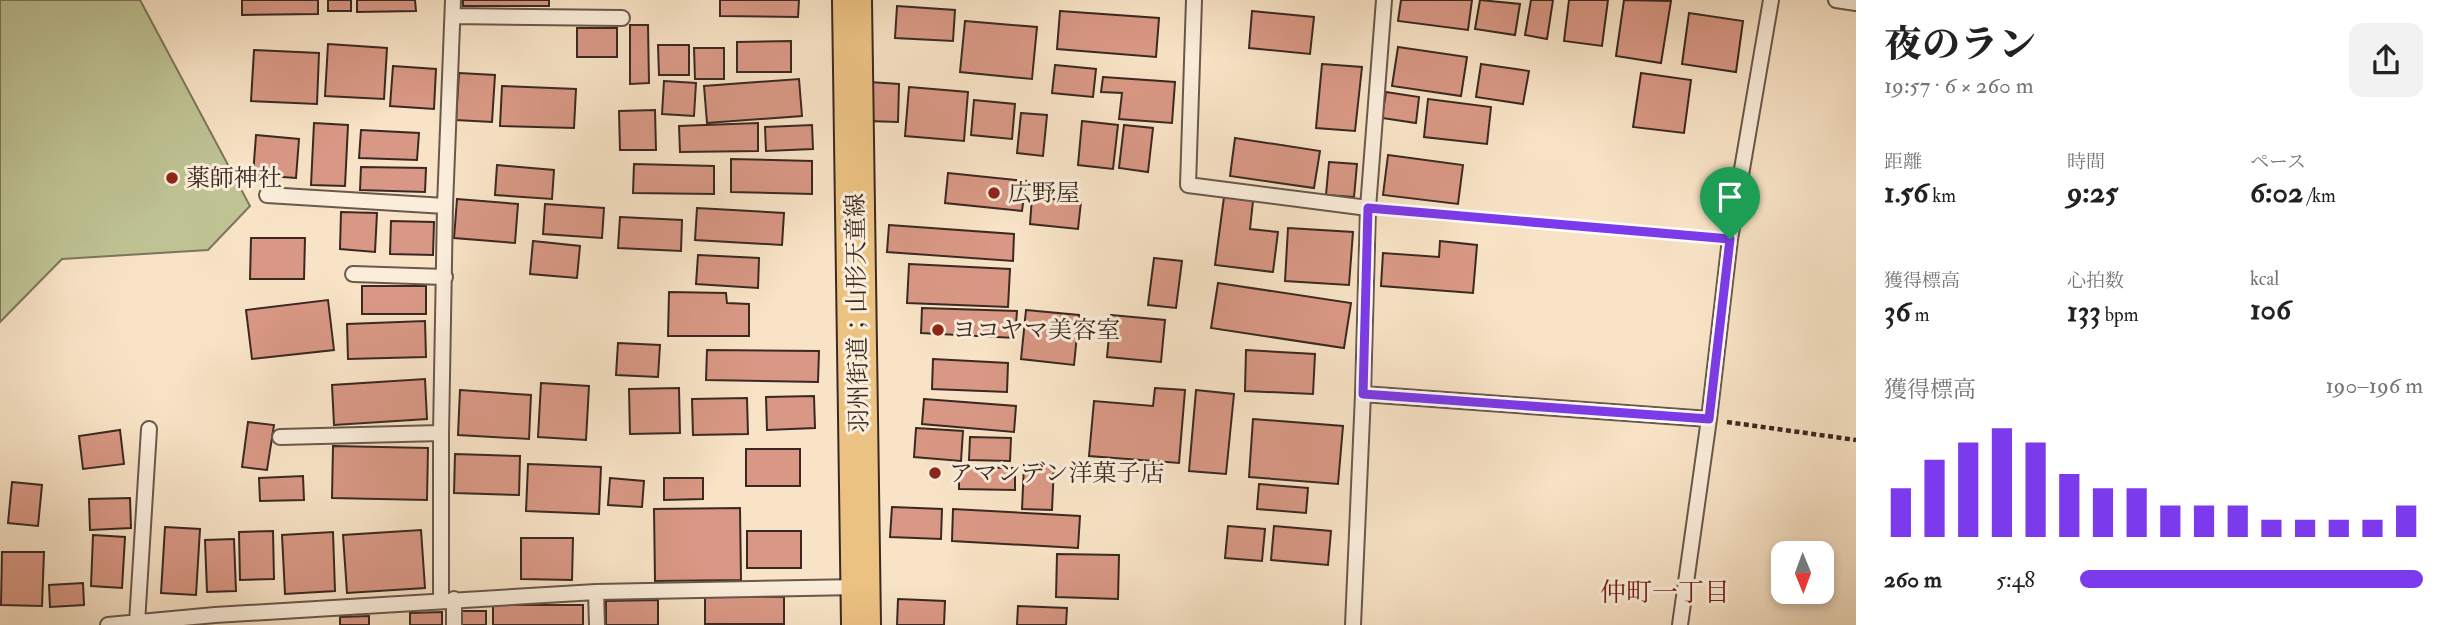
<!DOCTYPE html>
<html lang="ja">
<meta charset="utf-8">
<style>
body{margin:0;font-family:"IM FELL Double Pica","Noto Serif JP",serif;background:#f2f2f2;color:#222;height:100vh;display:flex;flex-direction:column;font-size:26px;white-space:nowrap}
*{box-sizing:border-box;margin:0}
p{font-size:23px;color:#767676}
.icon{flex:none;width:38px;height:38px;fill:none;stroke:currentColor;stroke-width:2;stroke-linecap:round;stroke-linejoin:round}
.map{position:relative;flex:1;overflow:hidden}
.details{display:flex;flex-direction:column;background:#fff;width:595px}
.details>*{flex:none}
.needle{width:46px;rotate:179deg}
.controls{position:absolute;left:1771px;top:541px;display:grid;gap:14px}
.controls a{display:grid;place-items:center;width:63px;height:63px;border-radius:14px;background:#fff;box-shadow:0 4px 10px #0003;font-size:35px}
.pin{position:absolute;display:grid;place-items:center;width:60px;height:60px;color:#fff;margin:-72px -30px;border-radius:50% 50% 50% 0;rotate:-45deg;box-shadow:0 0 7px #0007}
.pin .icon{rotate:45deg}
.round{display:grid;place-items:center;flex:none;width:74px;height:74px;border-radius:14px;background:#f2f2f2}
.summary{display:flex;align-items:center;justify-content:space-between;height:119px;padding:0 28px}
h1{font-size:38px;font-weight:800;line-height:52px}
.metrics{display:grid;grid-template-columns:repeat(3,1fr);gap:10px;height:119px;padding:7px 28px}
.metrics div{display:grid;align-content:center}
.metrics b{font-size:30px;font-weight:800}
.metrics small{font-size:19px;font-weight:400}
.metrics p{font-size:19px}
.chart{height:196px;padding:14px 28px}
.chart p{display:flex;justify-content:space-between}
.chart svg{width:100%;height:126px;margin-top:7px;stroke:#7c3aed;stroke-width:6}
ul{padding:0 28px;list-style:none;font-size:23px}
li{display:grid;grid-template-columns:112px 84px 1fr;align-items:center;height:52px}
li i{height:18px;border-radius:9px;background:#7c3aed}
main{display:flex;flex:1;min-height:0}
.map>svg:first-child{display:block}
</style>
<main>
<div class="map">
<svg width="1856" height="625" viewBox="0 0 1856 625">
<rect width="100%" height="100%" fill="#f8e3c6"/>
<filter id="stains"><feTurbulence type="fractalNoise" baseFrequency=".00286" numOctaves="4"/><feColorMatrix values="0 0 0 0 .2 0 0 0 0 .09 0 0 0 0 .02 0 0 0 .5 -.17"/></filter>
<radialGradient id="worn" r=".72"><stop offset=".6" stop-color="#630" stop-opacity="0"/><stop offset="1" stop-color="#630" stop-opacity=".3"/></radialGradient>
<path fill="#bfc394" stroke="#7c765b" stroke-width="2" d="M0 0H140L250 206 208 250 62 259 0 322Z"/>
<path fill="#d99885" stroke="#3a2922" stroke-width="2" d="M242 0H318V14L242 15Z
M328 0H351V11H328Z
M357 0H415L416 11 357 12Z
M463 0H549V6H463Z
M720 0H799L798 17 720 16Z
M1401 0H1472L1468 30 1398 21Z
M1480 0 1520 4 1515 35 1475 29Z
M1531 0H1553L1547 39 1525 35Z
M1569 0H1608L1602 46 1564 41Z
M1624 0 1671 1 1661 63 1616 56Z
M897 6 955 10 953 41 895 38Z
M1060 11 1159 18 1156 57 1057 49Z
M1252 11 1314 17 1310 54 1249 48Z
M1689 13 1743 21 1736 72 1682 64Z
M965 21 1037 27 1032 79 960 72Z
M630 25H648L649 83 630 84Z
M577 28H617V57H577Z
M791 41V72H737V42Z
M328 44 387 48 384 99 325 96Z
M658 45H689V75H659Z
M1398 47 1467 57 1461 96 1392 86Z
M694 48H724V79H695Z
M254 50 319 53 317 104 251 101Z
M1322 64 1362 67 1355 131 1316 128Z
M1481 64 1529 71 1523 104 1476 97Z
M1055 65 1096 69 1093 97 1052 93Z
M393 66 436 69 434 109 390 106Z
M459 73 495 75 492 122 456 120Z
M1641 73 1691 80 1684 133 1633 127Z
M1103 77 1175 82 1172 123 1119 119 1122 93 1101 92Z
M799 79 802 116 707 123 704 86Z
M664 81 696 83 694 116 662 114Z
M869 82 899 84 898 122 868 121Z
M502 86 576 89 574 128 500 126Z
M909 87 968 92 964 141 905 136Z
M1386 92 1419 97 1416 123 1382 118Z
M1428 99 1491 107 1487 144 1424 137Z
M974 100 1015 104 1012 139 971 135Z
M655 110 656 150H620L619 111Z
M1021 113 1047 115 1043 156 1017 153Z
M1082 121 1118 125 1113 169 1078 165Z
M314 123 348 125 345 186 311 185Z
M758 123V151L680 152 679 126Z
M812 125 813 149 766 151 765 127Z
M1124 125 1153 128 1148 172 1119 168Z
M361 130 419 133 417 160 359 158Z
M256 135 299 139 296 178 253 175Z
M1235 138 1320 151 1314 188 1230 176Z
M1388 155 1463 165 1458 204 1383 195Z
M731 159 812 161V194L731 192Z
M1329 162 1357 164 1354 197 1326 195Z
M634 164 714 166V194L633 193Z
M497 165 554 170 552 199 495 195Z
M361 167 426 168 425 192 360 190Z
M948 173 1026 181 1022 211 945 203Z
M1032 197 1081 202 1078 229 1030 224Z
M1224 197 1253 201 1250 229 1278 232 1273 272 1215 265Z
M457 199 518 204 515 243 454 238Z
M545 204 604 208 602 238 543 234Z
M697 208 784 213 782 245 695 240Z
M341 212 377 213 375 252 340 249Z
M620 217 682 220 681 251 618 248Z
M391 221 434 222 433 255 390 254Z
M889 225 1014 234 1013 261 887 252Z
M1288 228 1353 232 1349 285 1285 281Z
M251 238H305L304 279H250Z
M533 241 580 246 577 278 530 274Z
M1440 241 1477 245 1473 293 1381 286 1383 253 1439 257Z
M698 255 759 258 758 288 696 284Z
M1154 258 1182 261 1176 308 1148 305Z
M909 264 1010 269 1008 307 907 303Z
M1218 283 1351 303 1344 348 1211 328Z
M362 286H426V314H362Z
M669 292 726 293 727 303 749 304V336H668Z
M328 300 334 350 252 359 246 310Z
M922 308 1017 311 1015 338 921 333Z
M1026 310 1079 315 1074 365 1021 359Z
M1111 315 1165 320 1161 362 1107 357Z
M425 321 426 357 348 359 347 324Z
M618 343 660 345 658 377 616 375Z
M707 350 819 351 818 382 706 380Z
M1246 350 1315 354 1313 394 1245 391Z
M933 359 1008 363 1007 392 932 389Z
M425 379 427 419 334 425 332 385Z
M541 383 589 386 586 440 538 437Z
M679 388 680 433 630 434 629 389Z
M1155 388 1185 390 1179 463 1089 456 1094 401 1153 406Z
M460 390 531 395 529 439 458 435Z
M1196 390 1234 394 1226 474 1189 471Z
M814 396 815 428 767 430 766 397Z
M747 398 748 434 693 435 692 399Z
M924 399 1016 406 1014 432 922 424Z
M1253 419 1343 426 1338 484 1249 477Z
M248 422 274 425 267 470 242 467Z
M916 428 963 431 961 461 914 457Z
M120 430 124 464 83 469 79 436Z
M970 437 1011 438 1010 461 969 460Z
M333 446 428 448 427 500 332 498Z
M746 449H800V486H746Z
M455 454 520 456 519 495 454 493Z
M528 464 601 467 599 514 526 511Z
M1024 465 1054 466 1052 510 1022 509Z
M959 467 1015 468V490L959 489Z
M303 476 304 500 260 501 259 478Z
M610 478 644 481 642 507 608 505Z
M664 478H703V499L664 500Z
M12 482 42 485 38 526 8 523Z
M1259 484 1308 488 1306 513 1257 509Z
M130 498 131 528 90 530 89 499Z
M892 507 942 509 941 539 890 537Z
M740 508 741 580 655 581 654 509Z
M953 509 1080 516 1078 548 952 541Z
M1228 526 1265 529 1262 561 1225 558Z
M1274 526 1331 531 1328 565 1271 560Z
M165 527 200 529 196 595 161 593Z
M421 530 425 588 347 593 343 535Z
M273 531 274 579 240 580 239 532Z
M747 531H801V568H747Z
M333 532 335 591 285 594 282 535Z
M93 535 125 537 122 588 91 586Z
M521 538H573L572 580 521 579Z
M234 539 236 591 207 592 205 540Z
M2 552H44L42 606 1 605Z
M1057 554 1119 555 1118 599 1056 597Z
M83 583 84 605 50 607 49 585Z
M705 596 784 597V624H705Z
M898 599 945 601 944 625H897Z
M658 600V625H606V601Z
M493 605H583V625H493Z
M1018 606 1067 608 1066 625H1017Z
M462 611H486V625H462Z
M442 612V625H410V613Z
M369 616V625H340V617Z"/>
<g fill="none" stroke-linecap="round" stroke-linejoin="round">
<defs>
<path id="lane" d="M1194 0 1188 185 1368 208
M1836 0 1856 3
M453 16 622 18
M267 195 445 206
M353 274 445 277
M1363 394 1709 419
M280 437 441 433
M596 592 597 625
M454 599V625
M441 600V433L445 206 453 0
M137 623 149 429
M108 625 215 615 596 592 859 587
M1353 625 1363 394 1368 208 1384 0
M1680 625 1709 419 1730 239 1771 0"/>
<path id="primary" d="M852 0 861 625"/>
</defs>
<use href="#lane" stroke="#6a584b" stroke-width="18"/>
<use href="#primary" stroke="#3a2922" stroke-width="42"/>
<path stroke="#3a2922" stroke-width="4.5" stroke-dasharray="5 3.5" stroke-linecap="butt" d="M1386 209 1709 237
M1727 422 1856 440"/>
<use href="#lane" stroke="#faedda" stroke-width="14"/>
<use href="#primary" stroke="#ecc283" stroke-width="38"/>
</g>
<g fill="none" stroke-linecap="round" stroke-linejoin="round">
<defs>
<path id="route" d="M1368 208 1730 239 1709 419 1363 394Z"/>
</defs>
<use href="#route" stroke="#fff" stroke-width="14"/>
<use href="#route" stroke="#7c3aed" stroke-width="9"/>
</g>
<g fill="#8f2418" stroke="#faedda" stroke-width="2.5">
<circle cx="172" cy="178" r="7"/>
<circle cx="994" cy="193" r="7"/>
<circle cx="938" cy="330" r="7"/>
<circle cx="935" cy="473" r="7"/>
</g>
<g text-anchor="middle" stroke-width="6" stroke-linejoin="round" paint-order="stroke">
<g font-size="24" fill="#3a2922" stroke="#faedda" text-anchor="start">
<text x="186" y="186">薬師神社</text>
<text x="1008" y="201">広野屋</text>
<text x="952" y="338">ヨコヤマ美容室</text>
<text x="949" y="481">アマンデン洋菓子店</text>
</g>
<g font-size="24" fill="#3a2922" stroke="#faedda">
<text transform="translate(857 313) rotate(-91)" y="8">羽州街道；山形天童線</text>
</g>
<g font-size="26" fill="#7a1f14" stroke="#faedda">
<text x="1665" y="601">仲町一丁目</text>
</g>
</g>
<rect width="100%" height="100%" filter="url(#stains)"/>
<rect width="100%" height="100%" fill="url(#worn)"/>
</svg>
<div class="controls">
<a><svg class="needle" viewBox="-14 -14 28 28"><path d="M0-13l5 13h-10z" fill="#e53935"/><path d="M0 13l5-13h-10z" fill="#767676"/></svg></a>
</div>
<div class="pin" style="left:1730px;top:239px;background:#1e9e55"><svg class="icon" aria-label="arrive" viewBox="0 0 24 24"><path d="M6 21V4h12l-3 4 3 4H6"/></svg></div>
</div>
<section class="details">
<div class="summary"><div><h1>夜のラン</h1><p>19:57 · 6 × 260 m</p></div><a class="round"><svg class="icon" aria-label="share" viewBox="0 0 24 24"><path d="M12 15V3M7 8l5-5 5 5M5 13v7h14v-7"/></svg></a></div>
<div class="metrics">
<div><p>距離</p><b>1.56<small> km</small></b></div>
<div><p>時間</p><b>9:25</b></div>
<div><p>ペース</p><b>6:02<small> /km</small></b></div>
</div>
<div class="metrics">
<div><p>獲得標高</p><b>36<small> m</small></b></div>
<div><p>心拍数</p><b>133<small> bpm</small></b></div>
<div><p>kcal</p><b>106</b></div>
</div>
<div class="chart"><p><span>獲得標高</span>190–196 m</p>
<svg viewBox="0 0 160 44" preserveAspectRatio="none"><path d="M5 44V27M15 44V17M25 44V11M35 44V6M45 44V11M55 44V22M65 44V27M75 44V27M85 44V33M95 44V33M105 44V33M115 44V38M125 44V38M135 44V38M145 44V38M155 44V33"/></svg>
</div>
<ul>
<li><b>260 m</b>5:48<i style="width:100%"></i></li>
</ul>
</section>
</main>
